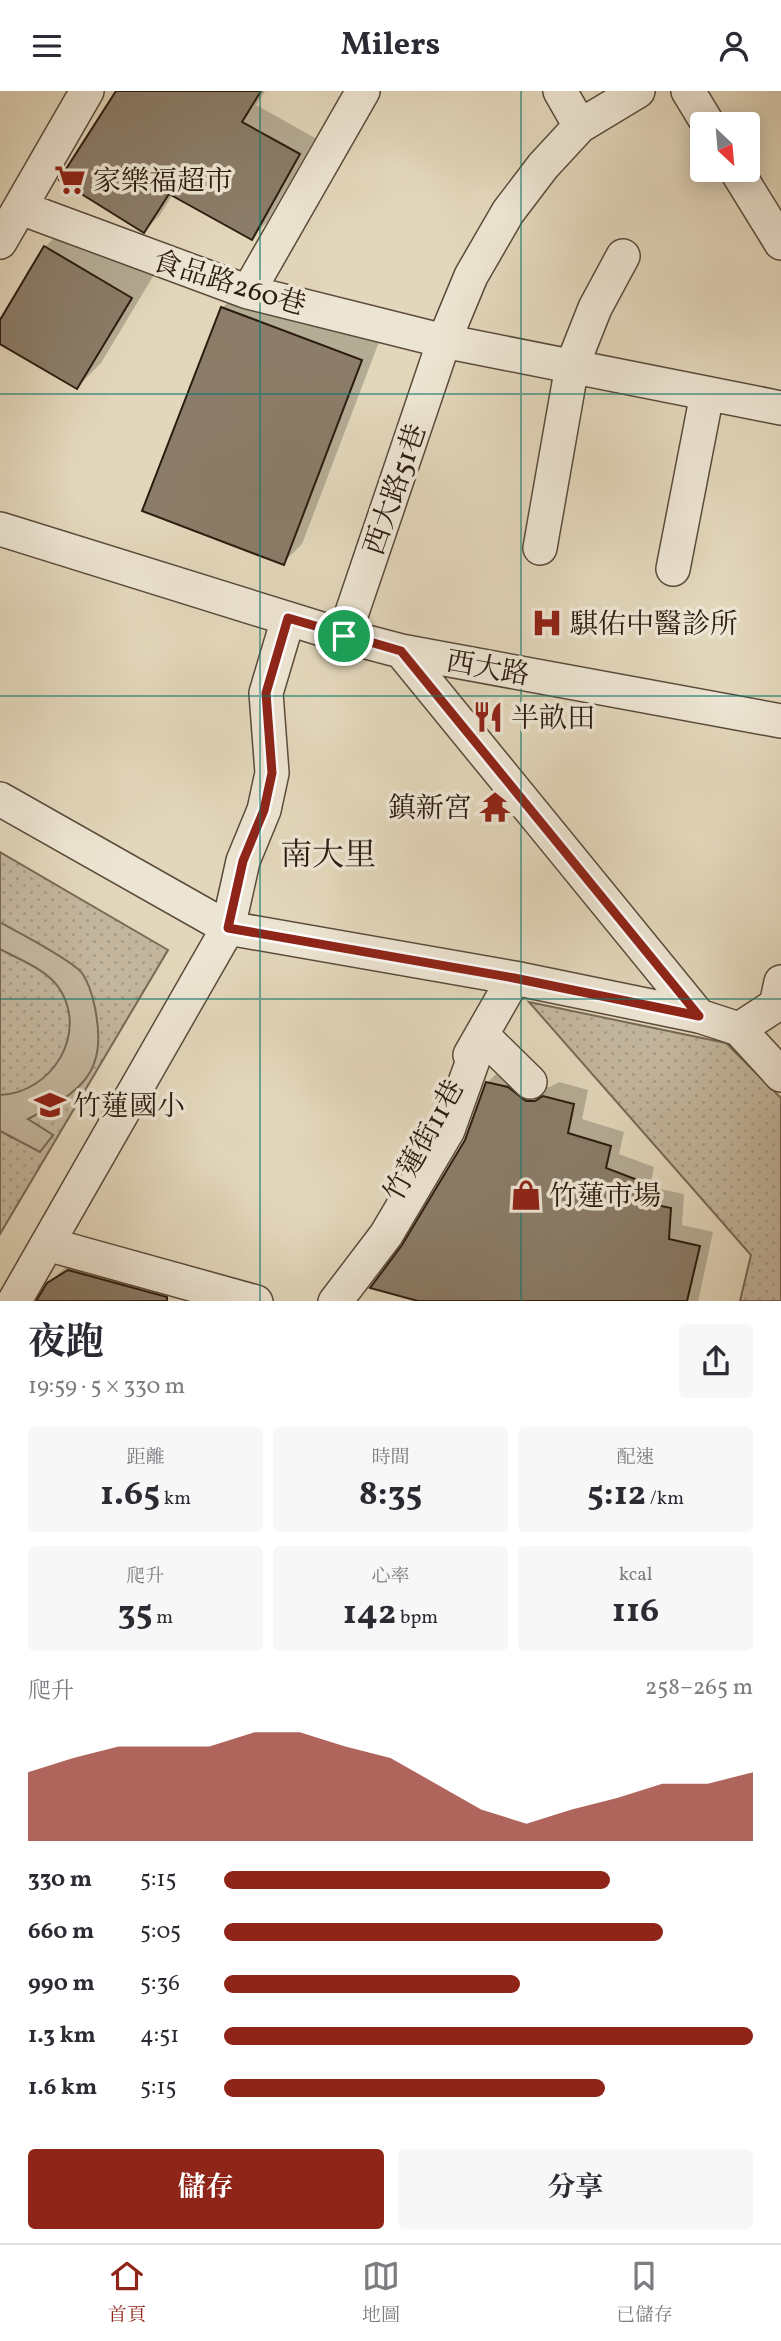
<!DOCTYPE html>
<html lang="zh-TW">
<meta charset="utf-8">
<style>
body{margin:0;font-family:Vollkorn,"Noto Serif TC",serif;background:#f7f7f7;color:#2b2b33;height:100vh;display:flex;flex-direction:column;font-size:26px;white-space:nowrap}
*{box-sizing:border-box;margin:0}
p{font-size:23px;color:#7c7c81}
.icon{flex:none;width:38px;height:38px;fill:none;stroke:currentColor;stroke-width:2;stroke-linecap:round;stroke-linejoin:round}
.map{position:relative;height:1210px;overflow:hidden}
.sheet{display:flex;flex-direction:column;background:#fff;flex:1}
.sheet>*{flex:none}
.needle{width:46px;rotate:154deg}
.tools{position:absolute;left:690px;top:21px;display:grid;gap:14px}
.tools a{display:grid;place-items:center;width:70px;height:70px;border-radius:7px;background:#fff;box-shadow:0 4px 18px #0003;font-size:35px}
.pin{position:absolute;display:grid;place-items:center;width:60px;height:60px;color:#fff;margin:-30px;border:4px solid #fff;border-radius:50%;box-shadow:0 2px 7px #0007}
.round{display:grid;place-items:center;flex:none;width:74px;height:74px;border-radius:7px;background:#f7f7f7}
.summary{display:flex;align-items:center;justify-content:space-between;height:119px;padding:0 28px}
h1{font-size:38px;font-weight:700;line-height:52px}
.stats{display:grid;grid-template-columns:repeat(3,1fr);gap:10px;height:119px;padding:7px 28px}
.stats div{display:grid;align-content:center;border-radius:7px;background:#f7f7f7;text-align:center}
.stats b{font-size:35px;font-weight:700}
.stats small{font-size:19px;font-weight:400}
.stats p{font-size:19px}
.chart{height:196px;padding:14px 28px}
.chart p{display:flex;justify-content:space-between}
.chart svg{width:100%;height:126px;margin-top:7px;fill:#8f2418;opacity:.7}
.button{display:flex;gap:14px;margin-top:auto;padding:14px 28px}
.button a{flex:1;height:80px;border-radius:7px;background:#8f2418;color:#fff;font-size:28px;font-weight:700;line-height:80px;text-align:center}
.button a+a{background:#f7f7f7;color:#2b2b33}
ul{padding:0 28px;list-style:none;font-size:23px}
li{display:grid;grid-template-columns:112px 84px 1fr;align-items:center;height:52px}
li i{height:18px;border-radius:9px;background:#8f2418}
header{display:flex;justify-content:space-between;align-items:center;height:91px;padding:0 28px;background:#fff;font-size:32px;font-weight:700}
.menu{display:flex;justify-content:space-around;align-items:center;height:98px;border-top:2px solid #e1e1e2;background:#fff;font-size:19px;color:#7c7c81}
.menu a{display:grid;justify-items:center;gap:4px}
.menu .selected{color:#8f2418}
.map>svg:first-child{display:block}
</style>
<header><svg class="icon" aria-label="menu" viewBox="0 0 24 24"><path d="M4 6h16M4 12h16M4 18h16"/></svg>Milers<svg class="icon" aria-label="person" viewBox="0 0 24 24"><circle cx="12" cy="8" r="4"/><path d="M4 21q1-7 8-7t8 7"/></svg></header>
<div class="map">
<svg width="781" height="1211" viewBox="0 0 781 1211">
<defs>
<pattern id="grass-dots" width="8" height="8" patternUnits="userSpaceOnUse" patternTransform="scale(1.75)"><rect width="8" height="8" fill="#c4b79e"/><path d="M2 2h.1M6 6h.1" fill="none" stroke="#a99d87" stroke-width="1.8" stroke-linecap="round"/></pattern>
</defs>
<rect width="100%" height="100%" fill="#e3d7bb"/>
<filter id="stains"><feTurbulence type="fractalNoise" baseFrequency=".00286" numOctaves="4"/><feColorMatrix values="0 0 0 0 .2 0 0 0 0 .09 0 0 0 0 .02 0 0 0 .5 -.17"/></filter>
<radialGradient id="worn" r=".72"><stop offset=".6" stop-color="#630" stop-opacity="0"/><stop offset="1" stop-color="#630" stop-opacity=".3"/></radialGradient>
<path fill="url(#grass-dots)" stroke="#786a57" stroke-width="2" d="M0 761 168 859 0 1143Z
M529 911 726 952 781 1007V1210H740L751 1164Z"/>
<path fill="#c4b79e" stroke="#786a57" stroke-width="2" d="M0 831C24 845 57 861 78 878 87 885 93 906 95 917 108 982 82 1000 28 1028L53 1044 40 1061 0 1040V1004C52 1002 89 942 59 897 46 878 20 869 0 858Z"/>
<path fill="#0003" d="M118 0H265L256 14 315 47 267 131 251 147 173 103 160 124 144 140Z
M69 132 155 182 101 272 77 296 0 251V233L45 156Z
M241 199 379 251 302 453 283 472 222 217Z
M502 977 541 996H550L559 991 588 999 582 1028 624 1041 619 1063 654 1076 650 1096 684 1103 682 1134 713 1141 698 1211H425L373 1196 404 1155 466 1050 487 992Z
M67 1175 152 1180 138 1206 147 1211H44L40 1208 48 1193Z"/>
<path fill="#8b7d69" stroke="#2c1c10" stroke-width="2" d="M116 0H261L242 31 300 63 252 149 169 103 144 142 59 89Z
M44 155 132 207 77 298 0 253V229Z
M221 216 362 269 284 474 142 420Z
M486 991 508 996 526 1010H535L543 1005 574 1013 568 1042 611 1055 606 1077 640 1090 637 1110 671 1117 669 1148 700 1155 687 1210H418L370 1197 402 1154 465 1049Z
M68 1179 167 1206V1210H36L47 1192Z"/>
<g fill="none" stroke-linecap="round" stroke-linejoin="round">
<defs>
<path id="minor" d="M560 0 580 35
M688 0 708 33
M736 79 781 152
M21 117 248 201 444 250 781 317
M0 151 87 0
M248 201 363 0
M0 438 344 545 401 560 781 630
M540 457 572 275 595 217 623 165
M673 478 707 303
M344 545 444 250 471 185 508 121 543 75 580 35 638 0
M401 560 699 925 739 938 781 984
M0 708 228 837 514 887 699 925
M739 938 776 914 781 891
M470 964 514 887
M47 1153 256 1211
M14 1211 228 837 243 770 264 719 272 682 266 602 288 528
M335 1211 386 1144 448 1039 482 944 530 991"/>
</defs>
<use href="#minor" stroke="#5a4b3b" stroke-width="36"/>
<use href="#minor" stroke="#ede5d3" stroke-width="33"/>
</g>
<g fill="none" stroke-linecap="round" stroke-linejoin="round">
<defs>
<path id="route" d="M288 527 401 560 699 925 514 887 228 837 243 770 264 719 272 682 266 602Z"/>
</defs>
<use href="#route" stroke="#fff" stroke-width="14"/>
<use href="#route" stroke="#8f2418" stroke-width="9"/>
</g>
<path fill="none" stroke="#0f766e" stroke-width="2" stroke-opacity="0.55" d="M260 0V1211M521 0V1211M0 303H781M0 605H781M0 908H781"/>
<defs>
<symbol id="supermarket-bare" viewBox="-9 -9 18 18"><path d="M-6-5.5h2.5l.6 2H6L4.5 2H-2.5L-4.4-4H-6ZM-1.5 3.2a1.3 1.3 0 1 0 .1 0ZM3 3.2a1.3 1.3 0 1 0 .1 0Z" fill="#8f2418" stroke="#ede5d3" stroke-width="2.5" paint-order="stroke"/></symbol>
<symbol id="hospital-bare" viewBox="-9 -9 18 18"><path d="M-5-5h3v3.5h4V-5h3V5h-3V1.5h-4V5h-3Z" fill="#8f2418" stroke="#ede5d3" stroke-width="2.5" paint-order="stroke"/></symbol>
<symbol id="restaurant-bare" viewBox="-9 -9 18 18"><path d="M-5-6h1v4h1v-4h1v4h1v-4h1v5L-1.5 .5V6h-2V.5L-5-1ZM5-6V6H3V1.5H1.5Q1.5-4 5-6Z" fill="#8f2418" stroke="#ede5d3" stroke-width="2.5" paint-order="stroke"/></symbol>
<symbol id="temple-bare" viewBox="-9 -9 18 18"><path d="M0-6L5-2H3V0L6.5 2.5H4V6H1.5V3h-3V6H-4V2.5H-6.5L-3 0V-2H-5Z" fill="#8f2418" stroke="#ede5d3" stroke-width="2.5" paint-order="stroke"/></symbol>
<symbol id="school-bare" viewBox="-9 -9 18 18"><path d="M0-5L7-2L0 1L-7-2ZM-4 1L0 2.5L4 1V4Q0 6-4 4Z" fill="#8f2418" stroke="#ede5d3" stroke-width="2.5" paint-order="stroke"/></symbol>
<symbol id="shop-bare" viewBox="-9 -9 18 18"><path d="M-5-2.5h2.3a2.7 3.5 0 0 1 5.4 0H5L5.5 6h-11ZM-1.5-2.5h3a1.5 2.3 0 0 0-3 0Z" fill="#8f2418" stroke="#ede5d3" stroke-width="2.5" paint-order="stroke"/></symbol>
</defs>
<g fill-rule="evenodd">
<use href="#supermarket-bare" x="48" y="67" width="44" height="44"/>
<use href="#hospital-bare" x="525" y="510" width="44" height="44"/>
<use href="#restaurant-bare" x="466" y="604" width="44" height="44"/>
<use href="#temple-bare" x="473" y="694" width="44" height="44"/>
<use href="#school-bare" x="28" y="992" width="44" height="44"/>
<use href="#shop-bare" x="504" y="1082" width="44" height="44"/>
</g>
<g text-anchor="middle" stroke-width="7" stroke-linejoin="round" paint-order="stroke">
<g font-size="28" fill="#2c1c10" stroke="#ede5d3" text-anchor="start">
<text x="93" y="99">家樂福超市</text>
<text x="570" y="542">騏佑中醫診所</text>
<text x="511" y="636">半畝田</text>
<text x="472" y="726" text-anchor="end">鎮新宮</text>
<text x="73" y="1024">竹蓮國小</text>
<text x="549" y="1114">竹蓮市場</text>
</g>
<g font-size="28" fill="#2c1c10" stroke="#ede5d3">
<text transform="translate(230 191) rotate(17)" y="10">食品路260巷</text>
<text transform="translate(394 398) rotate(-71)" y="10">西大路51巷</text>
<text transform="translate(488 576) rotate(10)" y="10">西大路</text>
<text transform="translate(423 1049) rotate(-61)" y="10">竹蓮街11巷</text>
</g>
<g font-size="32" fill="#2c1c10" stroke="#ede5d3">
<text x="328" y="774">南大里</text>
</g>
</g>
<rect width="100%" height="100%" filter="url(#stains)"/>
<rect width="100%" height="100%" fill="url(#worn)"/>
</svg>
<div class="tools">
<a><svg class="needle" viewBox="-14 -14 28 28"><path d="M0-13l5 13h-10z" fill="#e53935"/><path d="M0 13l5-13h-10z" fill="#7c7c81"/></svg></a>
</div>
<div class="pin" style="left:344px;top:545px;background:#1e9e55"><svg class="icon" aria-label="arrive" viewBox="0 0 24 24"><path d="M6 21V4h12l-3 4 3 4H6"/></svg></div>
</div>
<section class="sheet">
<div class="summary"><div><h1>夜跑</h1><p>19:59 · 5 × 330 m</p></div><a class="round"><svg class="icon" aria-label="share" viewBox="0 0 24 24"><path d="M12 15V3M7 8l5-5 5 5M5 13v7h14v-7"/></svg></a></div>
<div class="stats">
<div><p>距離</p><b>1.65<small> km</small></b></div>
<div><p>時間</p><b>8:35</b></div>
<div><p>配速</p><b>5:12<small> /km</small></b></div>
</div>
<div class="stats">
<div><p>爬升</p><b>35<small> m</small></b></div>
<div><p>心率</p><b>142<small> bpm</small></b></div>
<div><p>kcal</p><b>116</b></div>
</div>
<div class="chart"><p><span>爬升</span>258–265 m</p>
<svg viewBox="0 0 160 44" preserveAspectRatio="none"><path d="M0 44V20L10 15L20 11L30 11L40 11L50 6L60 6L70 11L80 15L90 24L100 33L110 38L120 33L130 29L140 24L150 24L160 20V44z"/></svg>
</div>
<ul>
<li><b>330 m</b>5:15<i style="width:73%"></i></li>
<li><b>660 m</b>5:05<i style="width:83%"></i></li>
<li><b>990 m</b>5:36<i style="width:56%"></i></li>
<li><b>1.3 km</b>4:51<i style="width:100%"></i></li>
<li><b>1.6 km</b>5:15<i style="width:72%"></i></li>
</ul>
<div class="button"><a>儲存</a><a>分享</a></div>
</section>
<nav class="menu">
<a class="selected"><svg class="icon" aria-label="home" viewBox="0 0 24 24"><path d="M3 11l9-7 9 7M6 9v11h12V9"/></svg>首頁</a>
<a><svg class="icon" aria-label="map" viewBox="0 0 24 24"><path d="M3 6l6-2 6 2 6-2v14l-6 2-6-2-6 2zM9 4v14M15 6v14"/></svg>地圖</a>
<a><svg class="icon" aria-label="saved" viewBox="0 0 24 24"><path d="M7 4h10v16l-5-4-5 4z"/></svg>已儲存</a>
</nav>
